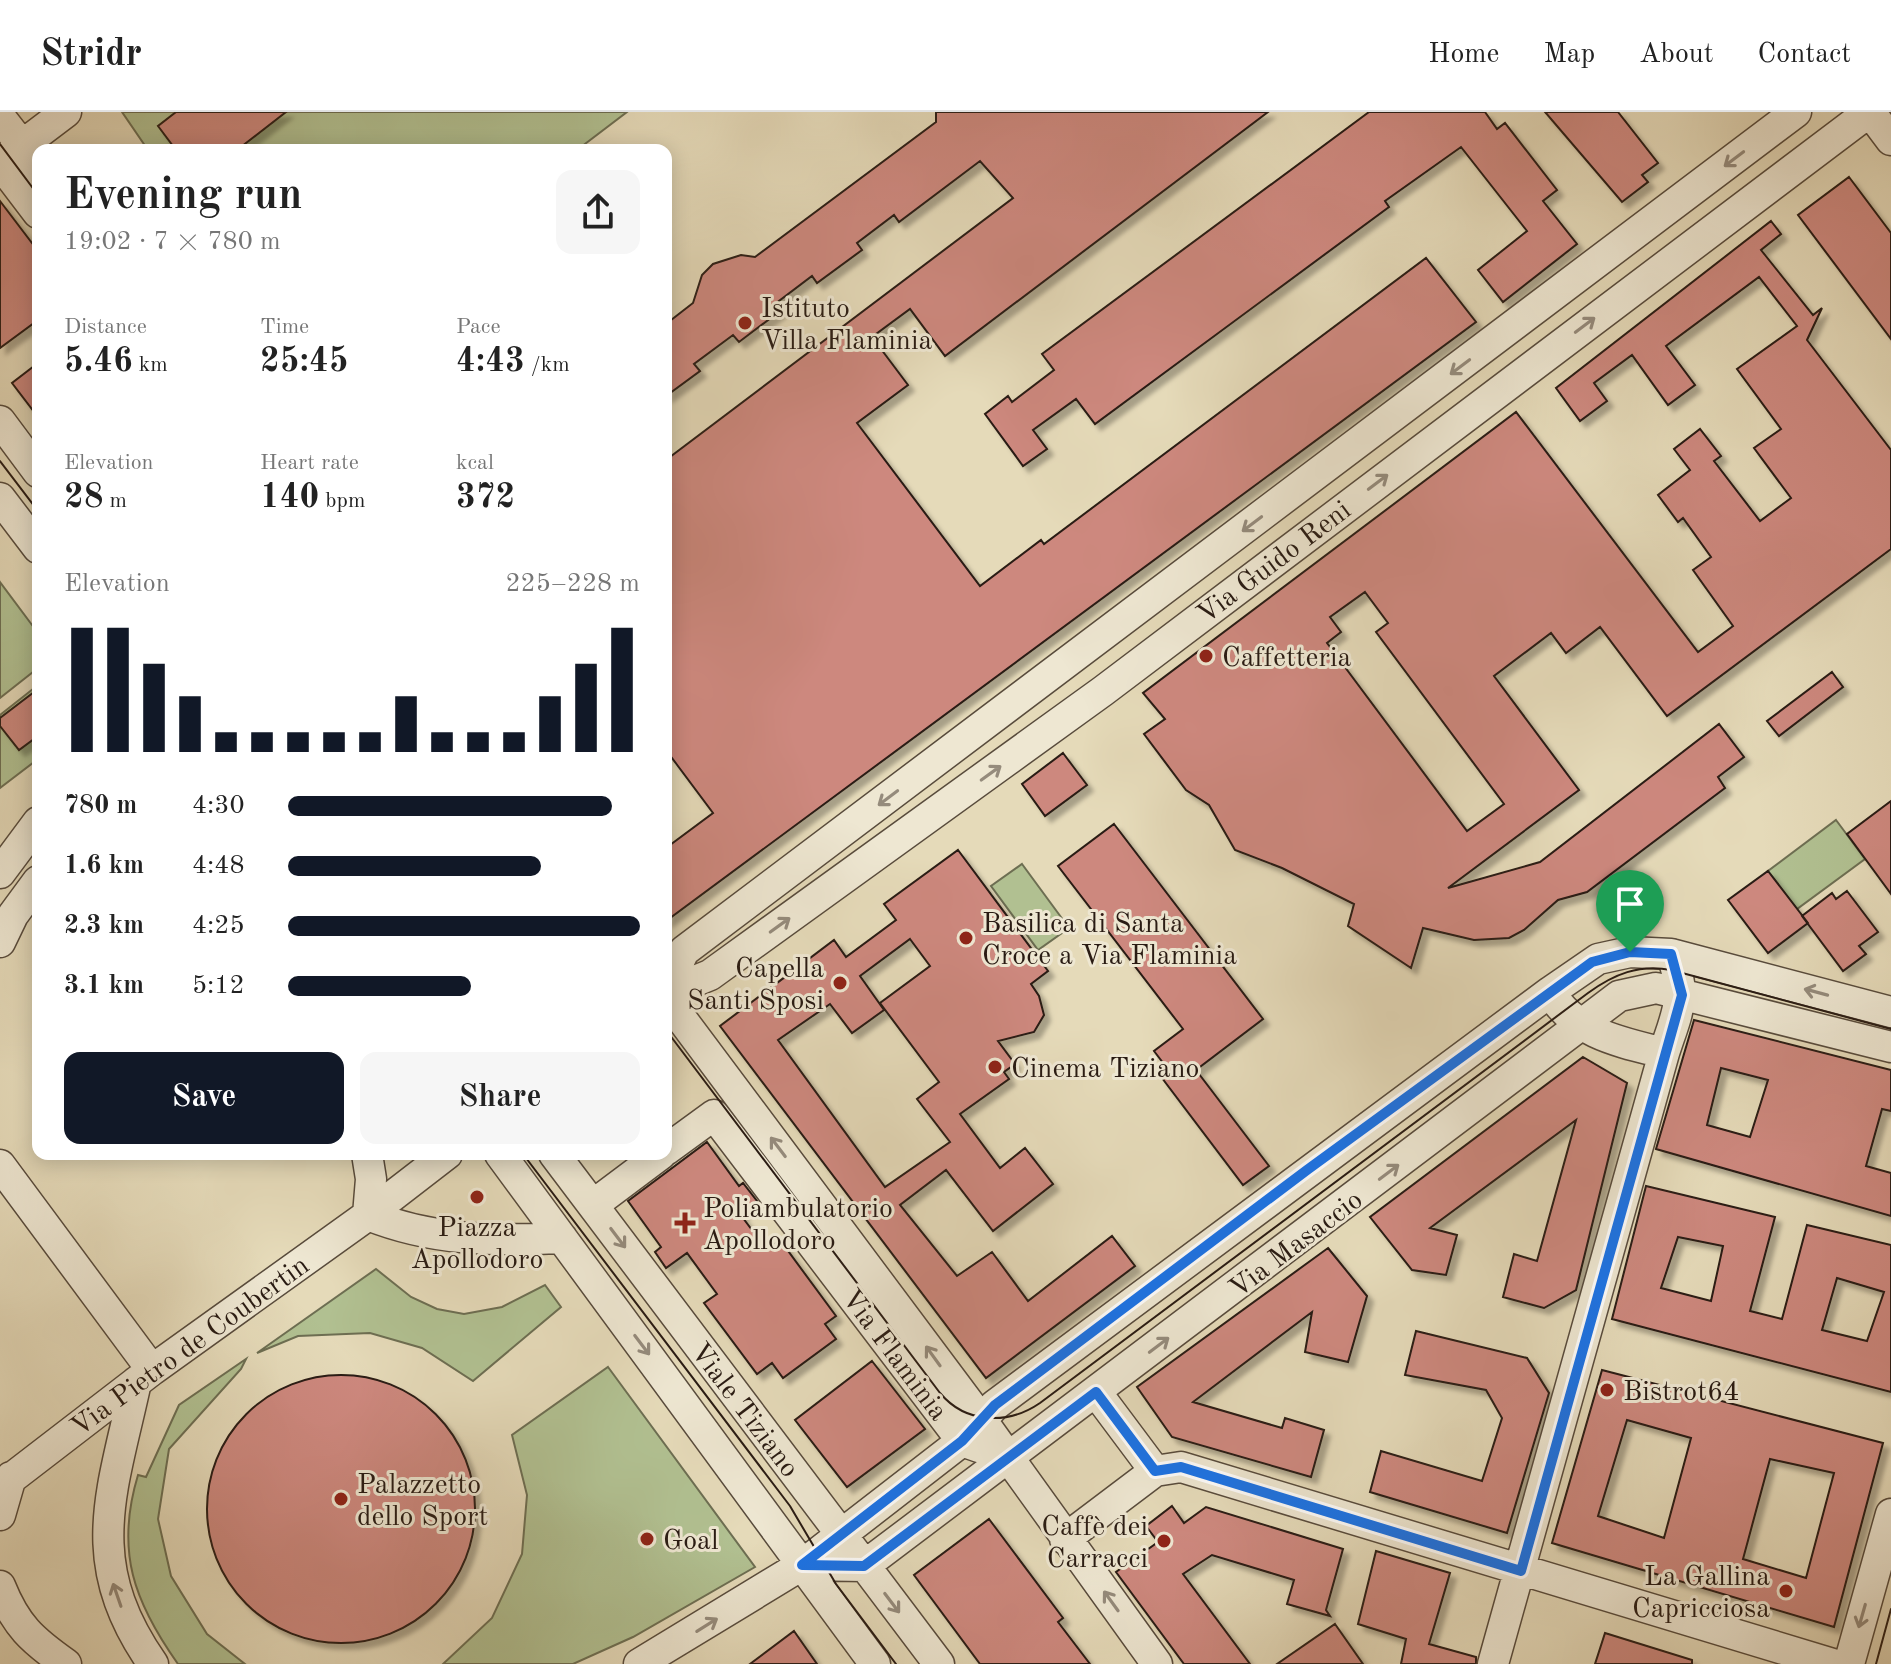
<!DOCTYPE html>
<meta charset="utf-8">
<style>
body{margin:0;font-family:"Old Standard TT",serif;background:#f6f6f6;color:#222;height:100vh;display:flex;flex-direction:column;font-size:30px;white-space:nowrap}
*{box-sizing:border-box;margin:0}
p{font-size:26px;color:#767676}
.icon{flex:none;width:44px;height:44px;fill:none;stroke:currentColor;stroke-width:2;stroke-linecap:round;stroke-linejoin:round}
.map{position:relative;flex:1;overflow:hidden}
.panel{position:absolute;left:32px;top:32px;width:640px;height:1016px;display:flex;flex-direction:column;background:#fff;border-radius:16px;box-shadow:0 4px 20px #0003}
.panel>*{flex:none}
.pin{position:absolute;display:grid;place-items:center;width:68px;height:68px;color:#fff;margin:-82px -34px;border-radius:50% 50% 50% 0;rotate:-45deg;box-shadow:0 0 8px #0007}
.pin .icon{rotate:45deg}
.round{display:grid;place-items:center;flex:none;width:84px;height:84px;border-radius:16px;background:#f6f6f6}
.headline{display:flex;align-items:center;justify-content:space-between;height:136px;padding:0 32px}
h1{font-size:44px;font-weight:700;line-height:60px}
.metrics{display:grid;grid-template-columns:repeat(3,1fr);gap:12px;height:136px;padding:8px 32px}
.metrics div{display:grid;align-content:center}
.metrics b{font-size:34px;font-weight:700}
.metrics small{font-size:22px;font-weight:400}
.metrics p{font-size:22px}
.chart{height:224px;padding:16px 32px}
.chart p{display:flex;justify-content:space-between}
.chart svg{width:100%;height:144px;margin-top:8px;stroke:#111827;stroke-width:6}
.primary-button{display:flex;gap:16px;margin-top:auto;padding:16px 32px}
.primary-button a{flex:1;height:92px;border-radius:16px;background:#111827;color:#fff;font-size:32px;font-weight:700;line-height:92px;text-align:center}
.primary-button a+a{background:#f6f6f6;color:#222}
ul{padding:0 32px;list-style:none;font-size:26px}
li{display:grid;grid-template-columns:128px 96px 1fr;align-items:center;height:60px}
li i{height:20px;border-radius:10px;background:#111827}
header{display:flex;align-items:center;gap:48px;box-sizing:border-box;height:112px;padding:0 40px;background:#fff;border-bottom:2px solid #e0e0e0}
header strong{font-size:38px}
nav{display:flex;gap:44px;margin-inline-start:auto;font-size:28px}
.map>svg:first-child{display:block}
</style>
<header>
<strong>Stridr</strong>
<nav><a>Home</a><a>Map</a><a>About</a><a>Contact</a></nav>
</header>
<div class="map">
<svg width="1891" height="1552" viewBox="0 0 1891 1552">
<defs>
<filter id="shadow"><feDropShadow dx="6" dy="6" stdDeviation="2" flood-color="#0004"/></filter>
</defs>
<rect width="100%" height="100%" fill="#e5dab9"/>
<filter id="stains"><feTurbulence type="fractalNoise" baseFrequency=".0025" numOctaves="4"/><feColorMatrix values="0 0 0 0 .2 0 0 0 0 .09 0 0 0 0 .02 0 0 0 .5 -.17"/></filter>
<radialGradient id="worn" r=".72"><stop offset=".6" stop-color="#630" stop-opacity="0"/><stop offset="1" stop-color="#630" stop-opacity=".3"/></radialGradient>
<path fill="#b1c091" stroke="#6d6e52" stroke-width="2" d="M122 0H627L577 38H148Z
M0 470 38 521V556L0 586Z
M38 573V647L0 676V603Z
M1836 708 1865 747 1797 797 1768 759Z
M1022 752 1069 816 1038 838 991 774Z
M376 1157 411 1185 437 1197 464 1202 502 1195 545 1173 561 1195 473 1269 422 1236 370 1221 298 1224 257 1241Z
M246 1247 241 1257 169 1337 158 1407 171 1464 207 1522 245 1552H178C134 1490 115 1439 138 1363L146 1365 179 1293Z
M608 1255 755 1455 633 1525 573 1552H443L492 1506 522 1442 527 1383 512 1323Z"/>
<path fill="#cd887e" stroke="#291b13" stroke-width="2" fill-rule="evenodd" filter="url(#shadow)" d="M176 0H286L237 38H176L158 14Z
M936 0H1268L945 244 910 197 872 225 908 273 857 311 980 474 1041 428 1044 432 1426 146 1476 210 666 809V736L713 701 666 638V348L1013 86 980 49 899 110 894 103 857 131 862 138 817 171 812 164 775 192 780 199 739 230 733 223 694 252 700 259 666 284V212L693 191 702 163 713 152 741 143 755 145 936 10Z
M1369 0H1485L1497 17 1505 11 1557 78 1543 89 1577 132 1503 190 1478 158 1527 119 1461 35 1385 89 1389 95 1095 312 1076 287 1033 318 1047 337 1023 354 985 302 1008 284 1012 290 1054 258 1042 242Z
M1545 0H1618L1658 51 1642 63 1648 70 1622 90Z
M1849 65 1891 121V227L1798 103Z
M0 89 38 139V208L0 236Z
M1771 109 1781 122 1761 138 1813 203 1822 196 1807 228 1891 338V437L1667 604 1600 515 1566 541 1551 521 1494 564 1579 678 1448 776 1540 750 1719 612 1744 645 1718 665 1725 676 1587 780 1558 788 1524 818 1509 826 1474 828 1423 816 1411 856 1348 814 1354 792 1282 756 1235 738 1209 693 1186 678 1144 622 1165 607 1143 581 1516 300 1698 540 1733 514 1693 458 1711 445 1683 406 1678 410 1658 383 1690 358 1674 337 1700 317 1721 344 1714 349 1760 409 1791 386 1754 336 1781 317 1737 257 1797 214 1759 165 1666 234 1695 273 1668 293 1632 243 1594 271 1607 289 1580 309 1556 276ZM1365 480 1388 511 1376 520 1504 692 1467 719 1327 531 1341 520 1330 505Z
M38 251V305L12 271Z
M1832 560 1843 575 1779 624 1767 609Z
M38 577V624L19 638 0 614V606Z
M1063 641 1087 673 1045 704 1022 672Z
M1891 689V782L1847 722Z
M1114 712 1263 907 1196 958 1269 1054 1243 1073 1162 966 1170 960 1154 939 1183 917 1058 754Z
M958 738 1048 859 1031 872 1039 884 1044 903 1034 920 998 929 1015 952 1004 960 1009 967 960 1002 1000 1056 1025 1036 1053 1072 993 1119 946 1058 900 1093 957 1164 992 1140 1028 1189 1112 1124 1135 1154 986 1266 720 914 834 828 846 845 896 808 884 792ZM910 827 930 854 880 891 939 970 917 987 950 1030 885 1075 778 928 830 892 852 921 884 898 860 864Z
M1768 759 1808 811 1768 841 1728 788Z
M1847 779 1878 820 1859 834 1866 842 1843 859 1802 804 1832 781 1836 787Z
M1694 908 1891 958V999L1882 997 1866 1054 1891 1061V1104L1656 1037ZM1721 956 1768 968 1750 1025 1707 1013Z
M1583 945 1627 971 1576 1178 1544 1196 1503 1185 1514 1142 1537 1149 1576 1008 1430 1116 1457 1123 1446 1163 1412 1158 1370 1105Z
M707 1030 739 1074 743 1071 757 1089 740 1102 767 1138 780 1128 836 1204 825 1212 836 1227 783 1266 772 1251 757 1262 704 1191 717 1182 687 1141 666 1156 655 1140 661 1135 628 1089Z
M1646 1074 1775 1105 1750 1199 1782 1207 1807 1113 1891 1133V1280L1612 1207ZM1678 1125 1723 1134 1711 1189 1661 1176ZM1837 1166 1884 1180 1867 1229 1822 1218Z
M1328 1136 1367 1184 1348 1250 1305 1240 1312 1200 1193 1290 1282 1316 1285 1306 1324 1318 1311 1365 1172 1325 1137 1275Z
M1416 1219 1527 1246 1549 1281 1507 1421 1370 1380 1381 1339 1482 1369 1502 1306 1486 1278 1405 1263Z
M872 1249 925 1317 847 1375 795 1308Z
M1602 1258 1883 1331 1834 1515 1552 1431ZM1627 1308 1691 1326 1664 1426 1598 1404ZM1770 1347 1834 1361 1806 1466 1743 1447Z
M207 1397a134 134 0 1 1 268 0a134 134 0 1 1-268 0Z
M1172 1394 1184 1411 1206 1395 1343 1437 1326 1498 1330 1504 1287 1492 1294 1468 1212 1443 1183 1462 1250 1552H1184L1116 1460 1158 1430 1146 1414Z
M989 1407 1063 1506 1058 1510 1090 1552H980L914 1463Z
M1376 1439 1450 1461 1429 1532 1476 1545V1552H1401L1406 1527 1358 1512Z
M1335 1512 1363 1552H1277Z
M794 1519 817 1552H750Z
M1605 1521 1692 1548V1552H1595Z"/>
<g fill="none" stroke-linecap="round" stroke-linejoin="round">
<defs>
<path id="minor" d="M1870 0 1891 28
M0 5 38 54
M0 50 66 0
M0 51 38 101
M0 309 38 360
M0 386 38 436
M0 761 38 710
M0 830 13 803 38 769
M1630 840 1671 842C1688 883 1677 901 1664 941 1620 930 1575 922 1550 880L1598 847Z
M1671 842 1891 900
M666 876 684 839 1796 0
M666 881 710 863 1103 579 1869 0
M666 886 980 1306 1157 1552
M666 1038 714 1003 962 1329 979 1335
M367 1042 371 1067 368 1103
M500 1042 875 1552
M554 1042 939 1552
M0 1053 152 1258
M593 1093 661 1042
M368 1103C433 1129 493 1129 562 1126
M136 1270C112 1381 81 1449 153 1552
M1155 1359 1181 1355 1833 1552
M0 1375 152 1258 368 1103 447 1042
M0 1403 11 1365
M1065 1427 1155 1359 1096 1280
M802 1453 864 1454 1619 884 1656 876 1891 935
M0 1474C16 1514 32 1528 66 1552
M639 1552 802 1453 962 1329 995 1293 1550 880
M1493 1552 1664 941
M1849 1552 1891 1402"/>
</defs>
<use href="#minor" stroke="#584b3c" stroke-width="33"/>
<use href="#minor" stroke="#eee7d2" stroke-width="30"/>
<path stroke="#291b13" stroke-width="2" d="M0 32 38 83
M0 349 38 399
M666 918 940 1281C966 1312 1008 1313 1040 1291L1588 881C1614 862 1639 852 1671 858L1891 917
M523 1042 790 1394 836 1472 896 1552
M1876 1552 1891 1497"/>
</g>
<defs><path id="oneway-shaft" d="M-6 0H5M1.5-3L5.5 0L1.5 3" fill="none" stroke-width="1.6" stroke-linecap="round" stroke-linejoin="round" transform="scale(2)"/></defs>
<g stroke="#958b7c">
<use href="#oneway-shaft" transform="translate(1734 47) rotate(143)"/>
<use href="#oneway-shaft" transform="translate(1585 213) rotate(-37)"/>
<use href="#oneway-shaft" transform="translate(1460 255) rotate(143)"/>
<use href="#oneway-shaft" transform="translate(1378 370) rotate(-37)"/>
<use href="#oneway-shaft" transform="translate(1252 412) rotate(143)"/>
<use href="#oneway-shaft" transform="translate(991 661) rotate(-36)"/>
<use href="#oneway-shaft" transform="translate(888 686) rotate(143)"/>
<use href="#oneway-shaft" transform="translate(780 813) rotate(-36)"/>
<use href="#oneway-shaft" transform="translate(1816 880) rotate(-165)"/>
<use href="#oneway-shaft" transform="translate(778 1035) rotate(-127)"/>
<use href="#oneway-shaft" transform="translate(1389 1060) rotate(-37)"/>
<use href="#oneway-shaft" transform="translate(618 1126) rotate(53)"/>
<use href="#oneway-shaft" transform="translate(642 1233) rotate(53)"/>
<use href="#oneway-shaft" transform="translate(1159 1233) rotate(-37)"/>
<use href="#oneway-shaft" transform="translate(933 1244) rotate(-126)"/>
<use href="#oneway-shaft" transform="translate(117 1483) rotate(-109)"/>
<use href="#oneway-shaft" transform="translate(1111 1489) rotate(-126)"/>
<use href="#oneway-shaft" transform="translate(892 1491) rotate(53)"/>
<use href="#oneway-shaft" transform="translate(1862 1504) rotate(106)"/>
<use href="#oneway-shaft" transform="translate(707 1513) rotate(-32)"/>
</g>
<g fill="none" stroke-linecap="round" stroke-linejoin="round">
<defs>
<path id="route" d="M1630 840 1671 842 1682 883 1521 1459 1181 1355 1155 1359 1096 1280 864 1454 802 1453 962 1329 995 1293 1307 1058 1592 850Z"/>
</defs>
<use href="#route" stroke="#fff" stroke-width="16"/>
<use href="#route" stroke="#1a73e8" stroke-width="10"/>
</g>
<g fill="#8f2418" stroke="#eee7d2" stroke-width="3">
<circle cx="745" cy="211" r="8"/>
<circle cx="1206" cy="544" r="8"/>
<circle cx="966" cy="826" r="8"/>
<circle cx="840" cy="871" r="8"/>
<circle cx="995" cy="955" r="8"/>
<circle cx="477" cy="1085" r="8"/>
<path d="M681 1099h8v8h8v8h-8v8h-8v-8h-8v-8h8z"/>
<circle cx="1607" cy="1278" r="8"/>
<circle cx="341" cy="1387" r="8"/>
<circle cx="647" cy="1427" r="8"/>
<circle cx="1164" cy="1429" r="8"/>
<circle cx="1786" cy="1479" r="8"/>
</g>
<g text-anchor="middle" stroke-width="6" stroke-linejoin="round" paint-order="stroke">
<g font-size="28" fill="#291b13" stroke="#eee7d2" text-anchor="start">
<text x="761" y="205">Istituto<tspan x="761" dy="32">Villa Flaminia</tspan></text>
<text x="1222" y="554">Caffetteria</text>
<text x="982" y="820">Basilica di Santa<tspan x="982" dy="32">Croce a Via Flaminia</tspan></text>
<text x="824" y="865" text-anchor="end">Capella<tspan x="824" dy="32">Santi Sposi</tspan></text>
<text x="1011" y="965">Cinema Tiziano</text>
<text x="703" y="1105">Poliambulatorio<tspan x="703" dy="32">Apollodoro</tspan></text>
<text x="477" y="1124" text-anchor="middle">Piazza<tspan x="477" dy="32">Apollodoro</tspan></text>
<text x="1623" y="1288">Bistrot64</text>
<text x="357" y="1381">Palazzetto<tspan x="357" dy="32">dello Sport</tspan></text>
<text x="1148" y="1423" text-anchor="end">Caffè dei<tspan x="1148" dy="32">Carracci</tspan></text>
<text x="663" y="1437">Goal</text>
<text x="1770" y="1473" text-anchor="end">La Gallina<tspan x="1770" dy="32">Capricciosa</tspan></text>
</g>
<g font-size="28" fill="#291b13" stroke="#eee7d2">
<text transform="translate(1273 449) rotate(-37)" y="10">Via Guido Reni</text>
<text transform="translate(1295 1131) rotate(-37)" y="10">Via Masaccio</text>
<text transform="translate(189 1233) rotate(-36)" y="10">Via Pietro de Coubertin</text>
<text transform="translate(896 1242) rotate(53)" y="10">Via Flaminia</text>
<text transform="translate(746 1297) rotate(53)" y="10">Viale Tiziano</text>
</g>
</g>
<rect width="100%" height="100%" filter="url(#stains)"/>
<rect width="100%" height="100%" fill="url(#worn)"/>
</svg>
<div class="pin" style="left:1630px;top:840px;background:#1e9e55"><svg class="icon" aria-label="arrive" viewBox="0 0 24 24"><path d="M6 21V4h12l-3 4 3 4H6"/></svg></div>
<section class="panel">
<div class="headline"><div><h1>Evening run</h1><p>19:02 · 7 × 780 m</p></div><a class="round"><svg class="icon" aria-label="share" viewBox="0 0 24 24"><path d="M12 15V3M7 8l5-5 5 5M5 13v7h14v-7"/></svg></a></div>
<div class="metrics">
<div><p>Distance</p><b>5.46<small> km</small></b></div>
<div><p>Time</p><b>25:45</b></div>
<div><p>Pace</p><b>4:43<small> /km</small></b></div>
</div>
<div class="metrics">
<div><p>Elevation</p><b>28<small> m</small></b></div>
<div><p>Heart rate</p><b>140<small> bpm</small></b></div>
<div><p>kcal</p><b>372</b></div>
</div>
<div class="chart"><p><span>Elevation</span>225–228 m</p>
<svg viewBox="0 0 160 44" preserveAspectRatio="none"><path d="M5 44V6M15 44V6M25 44V17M35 44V27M45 44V38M55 44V38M65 44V38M75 44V38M85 44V38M95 44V27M105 44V38M115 44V38M125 44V38M135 44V27M145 44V17M155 44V6"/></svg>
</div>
<ul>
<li><b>780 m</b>4:30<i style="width:92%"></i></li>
<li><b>1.6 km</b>4:48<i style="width:72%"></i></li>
<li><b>2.3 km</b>4:25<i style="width:100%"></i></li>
<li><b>3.1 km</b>5:12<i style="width:52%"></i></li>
</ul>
<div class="primary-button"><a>Save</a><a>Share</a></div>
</section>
</div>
